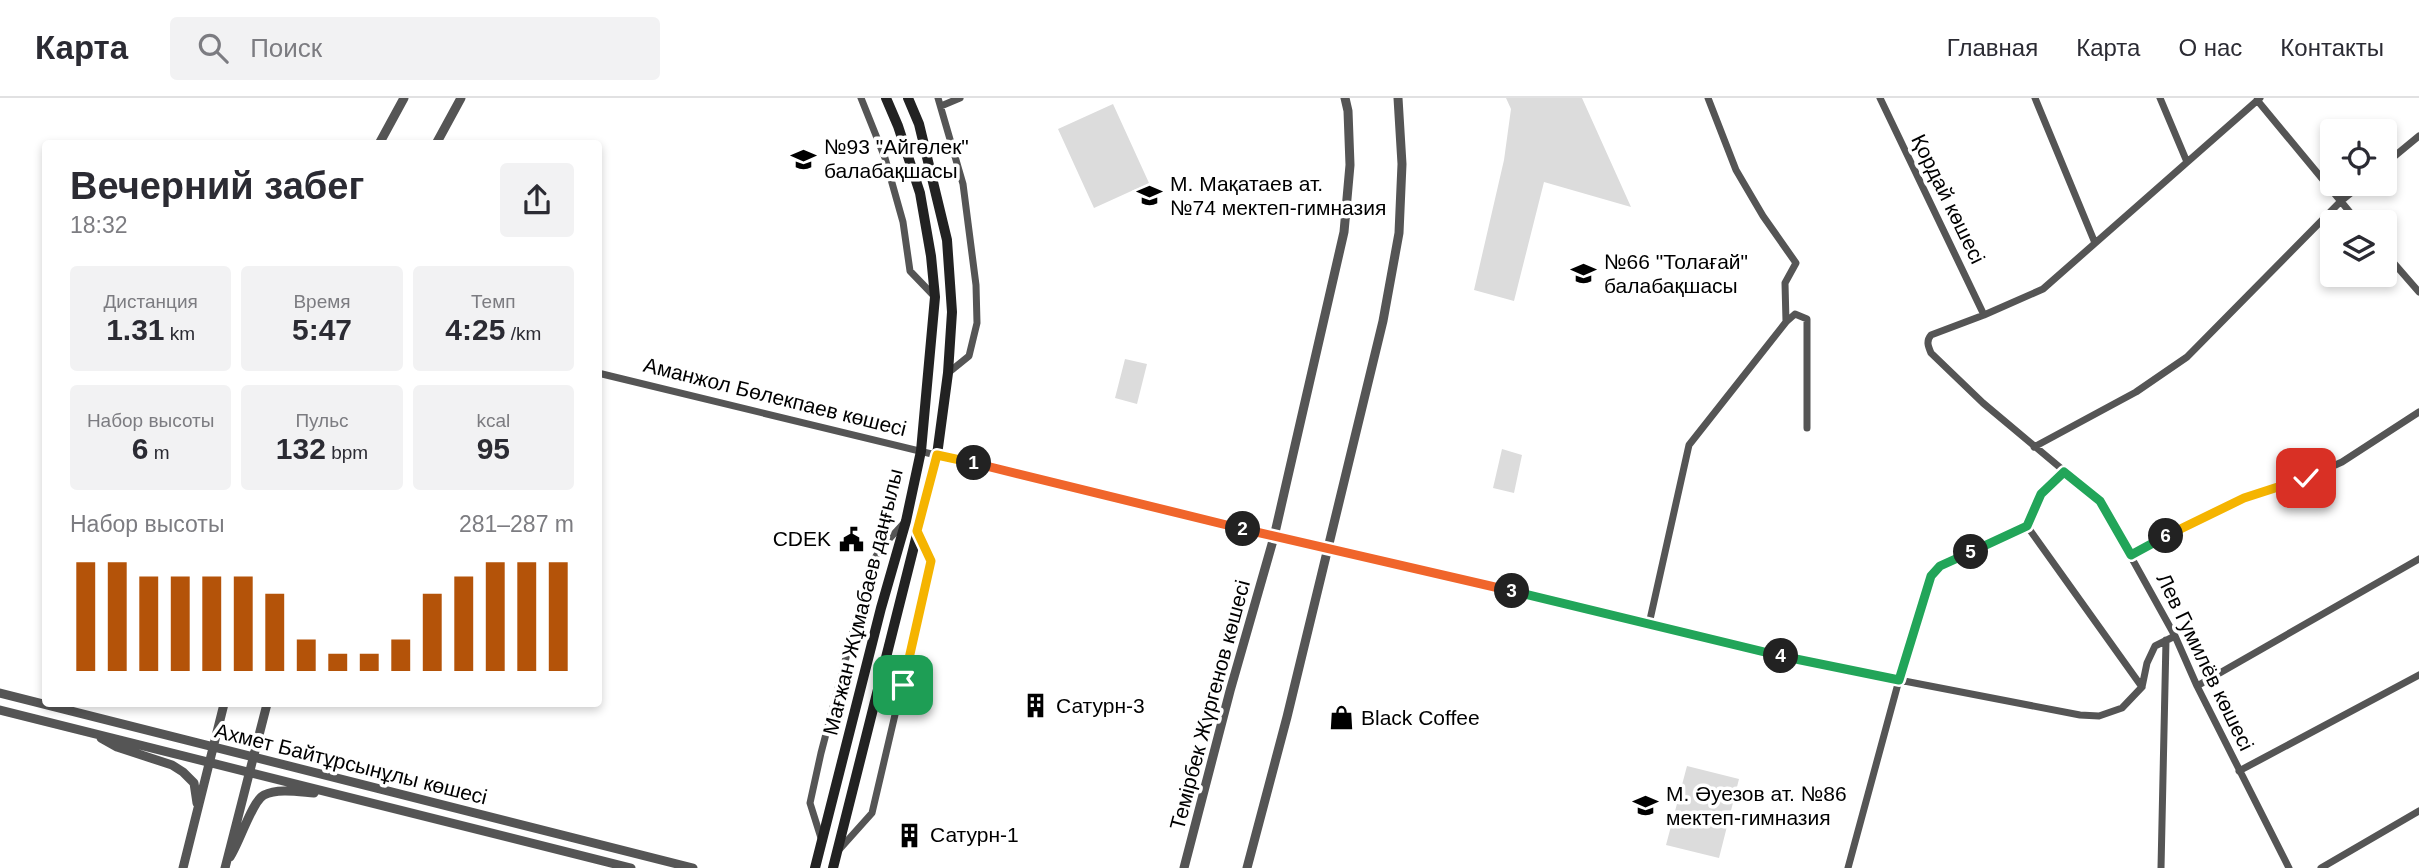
<!DOCTYPE html>
<html lang="ru">
<meta charset="utf-8">
<style>
body{margin:0;font-family:Arial,sans-serif;background:#f2f2f3;color:#2b2b33;height:100vh;display:flex;flex-direction:column;font-size:26px;white-space:nowrap}
*{box-sizing:border-box;margin:0}
p{font-size:23px;color:#7c7c81}
.icon{flex:none;width:38px;height:38px;fill:none;stroke:currentColor;stroke-width:2;stroke-linecap:round;stroke-linejoin:round}
.map{position:relative;flex:1;overflow:hidden}
.panel{position:absolute;left:42px;top:42px;width:560px;height:567px;display:flex;flex-direction:column;background:#fff;border-radius:7px;box-shadow:0 4px 10px #0003}
.panel>*{flex:none}
.controls{position:absolute;left:2320px;top:21px;display:grid;gap:14px}
.controls a{display:grid;place-items:center;width:77px;height:77px;border-radius:7px;background:#fff;box-shadow:0 4px 10px #0003;font-size:35px}
.pin{position:absolute;display:grid;place-items:center;width:60px;height:60px;color:#fff;margin:-30px;border-radius:14px;box-shadow:0 4px 10px #0006}
.km{position:absolute;width:35px;height:35px;margin:-18px;border-radius:50%;background:#222;color:#fff;font-size:19px;line-height:35px;text-align:center}
.round{display:grid;place-items:center;flex:none;width:74px;height:74px;border-radius:7px;background:#f2f2f3}
.head{display:flex;align-items:center;justify-content:space-between;height:119px;padding:0 28px}
h1{font-size:38px;font-weight:600;line-height:52px}
.metrics{display:grid;grid-template-columns:repeat(3,1fr);gap:10px;height:119px;padding:7px 28px}
.metrics div{display:grid;align-content:center;border-radius:7px;background:#f2f2f3;text-align:center}
.metrics b{font-size:30px;font-weight:600}
.metrics small{font-size:19px;font-weight:400}
.metrics p{font-size:19px}
.chart{height:196px;padding:14px 28px}
.chart p{display:flex;justify-content:space-between}
.chart svg{width:100%;height:126px;margin-top:7px;stroke:#b45309;stroke-width:6}
header{display:flex;align-items:center;gap:42px;box-sizing:border-box;height:98px;padding:0 35px;background:#fff;border-bottom:2px solid #e1e1e2}
header strong{font-size:33px}
nav{display:flex;gap:38px;margin-inline-start:auto;font-size:24px}
.search{width:490px;height:63px;background:#f2f2f3;display:flex;align-items:center;gap:18px;box-sizing:border-box;padding:0 24px;border-radius:7px;color:#7c7c81;font-size:26px}
.map>svg:first-child{display:block}
</style>
<header>
<strong>Карта</strong>
<div class="search"><svg class="icon" aria-label="search" viewBox="0 0 24 24"><circle cx="10" cy="10" r="6"/><path d="M15 15l6 6"/></svg>Поиск</div>
<nav><a>Главная</a><a>Карта</a><a>О нас</a><a>Контакты</a></nav>
</header>
<div class="map">
<svg width="2419" height="770" viewBox="0 0 2419 770">
<rect width="100%" height="100%" fill="#fff"/>
<path fill="#dcdcdc" d="M1506 0H1582L1631 109 1544 84 1514 203 1474 192 1504 62 1511 11Z
M1113 6 1149 85 1094 110 1058 31Z
M1125 261 1147 266 1137 306 1115 300Z
M1502 351 1522 357 1514 395 1493 390Z
M1687 668 1739 681 1719 760 1666 747Z"/>
<g fill="none" stroke-linecap="round" stroke-linejoin="round">
<path stroke="#555" stroke-width="7" d="M861 0 885 60 903 124 910 173 935 199
M938 0 963 86 976 187 977 225 969 258 948 275
M1708 0 1736 72 1763 118 1796 165 1785 185 1786 224
M1880 0 1984 217
M2035 0 2095 145
M2160 0 2187 64
M2260 0 2043 191 1984 217 1931 237C1926 243 1928 248 1931 255L1983 305 2100 403 2175 538 2197 588 2289 770
M2257 2 2358 124
M941 8 960 0
M2385 66 2419 38
M2385 155 2419 194
M598 275 1274 439 1603 514 1798 563 1899 582 1848 770
M2034 349 2136 294 2187 259 2341 103 2362 86
M2064 374 2041 396 2027 428 1940 468 1934 473 1899 582 2080 617 2099 618 2122 610 2142 589 2147 565 2155 548 2175 538
M2027 428 2142 589
M2131 457 2244 400 2306 380 2342 364 2419 314
M1649 526 1689 347 1786 224 1795 216 1807 221V330
M2197 588 2419 461
M2239 673 2419 577
M821 740 810 705 821 655 870 468 881 450 903 426
M838 753 872 715 931 463 918 434
M2161 770 2166 542
M2321 770 2419 713"/>
<path stroke="#555" stroke-width="9" d="M379 46 404 0
M436 46 461 0
M0 595 693 770
M0 612 631 770
M101 640 117 649 172 667 183 674 194 685 197 705
M230 759C240 744 252 703 264 697 278 690 300 694 314 695
M183 770 224 606
M225 770 267 606
M1184 770 1230 593 1274 439 1344 134 1350 67 1348 13 1345 0
M1247 770 1287 619 1383 223 1399 135 1402 66 1398 0"/>
<path stroke="#222" stroke-width="10" d="M815 770 881 510 906 423 921 353 935 199 931 158 920 95 898 28 886 0
M833 770 937 357 948 275 952 214 947 142 919 26 908 0"/>
</g>
<g fill="none" stroke-linecap="round" stroke-linejoin="round">
<defs>
<path id="split-1" d="M903 587 931 463 917 433 937 357 974 365"/>
<path id="split-2" d="M974 365 1243 431"/>
<path id="split-3" d="M1243 431 1512 493"/>
<path id="split-4" d="M1512 493 1781 558"/>
<path id="split-5" d="M1781 558 1899 582 1931 478 1940 468 1971 454"/>
<path id="split-6" d="M1971 454 2027 428 2041 396 2064 374 2100 403 2131 457 2166 438"/>
<path id="split-7" d="M2166 438 2244 400 2306 380"/>
</defs>
<use href="#split-1" stroke="#fff" stroke-width="14"/>
<use href="#split-2" stroke="#fff" stroke-width="14"/>
<use href="#split-3" stroke="#fff" stroke-width="14"/>
<use href="#split-4" stroke="#fff" stroke-width="14"/>
<use href="#split-5" stroke="#fff" stroke-width="14"/>
<use href="#split-6" stroke="#fff" stroke-width="14"/>
<use href="#split-7" stroke="#fff" stroke-width="14"/>
<use href="#split-1" stroke="#f5b400" stroke-width="9"/>
<use href="#split-2" stroke="#f0652b" stroke-width="9"/>
<use href="#split-3" stroke="#f0652b" stroke-width="9"/>
<use href="#split-4" stroke="#22a559" stroke-width="9"/>
<use href="#split-5" stroke="#22a559" stroke-width="9"/>
<use href="#split-6" stroke="#22a559" stroke-width="9"/>
<use href="#split-7" stroke="#f5b400" stroke-width="9"/>
</g>
<defs>
<symbol id="school-bare" viewBox="-9 -9 18 18"><path d="M0-5L7-2L0 1L-7-2ZM-4 1L0 2.5L4 1V4Q0 6-4 4Z" fill="#000" stroke="#fff" stroke-width="2.5" paint-order="stroke"/></symbol>
<symbol id="civic-bare" viewBox="-9 -9 18 18"><path d="M-.6-6.5H3V-4.5H.6V-3L4-1V1h2V6H-6V1h2V-1L-.6-3ZM-1.2 2.5V6h2.4V2.5Z" fill="#000" stroke="#fff" stroke-width="2.5" paint-order="stroke"/></symbol>
<symbol id="building-bare" viewBox="-9 -9 18 18"><path d="M-4-6H4V6H1V3H-1V6H-4ZM-2.5-4.3h1.7v1.8h-1.7ZM.8-4.3h1.7v1.8H.8ZM-2.5-1h1.7V.8h-1.7ZM.8-1h1.7V.8H.8Z" fill="#000" stroke="#fff" stroke-width="2.5" paint-order="stroke"/></symbol>
<symbol id="shop-bare" viewBox="-9 -9 18 18"><path d="M-5-2.5h2.3a2.7 3.5 0 0 1 5.4 0H5L5.5 6h-11ZM-1.5-2.5h3a1.5 2.3 0 0 0-3 0Z" fill="#000" stroke="#fff" stroke-width="2.5" paint-order="stroke"/></symbol>
</defs>
<g fill-rule="evenodd">
<use href="#school-bare" x="786" y="44" width="35" height="35"/>
<use href="#school-bare" x="1132" y="80" width="35" height="35"/>
<use href="#school-bare" x="1566" y="158" width="35" height="35"/>
<use href="#civic-bare" x="834" y="424" width="35" height="35"/>
<use href="#building-bare" x="1018" y="590" width="35" height="35"/>
<use href="#shop-bare" x="1324" y="602" width="35" height="35"/>
<use href="#school-bare" x="1628" y="690" width="35" height="35"/>
<use href="#building-bare" x="892" y="720" width="35" height="35"/>
</g>
<g text-anchor="middle" stroke-width="7" stroke-linejoin="round" paint-order="stroke">
<g font-size="21" fill="#000" stroke="#fff" text-anchor="start">
<text x="824" y="56">№93 "Айгөлек"<tspan x="824" dy="24">балабақшасы</tspan></text>
<text x="1170" y="93">М. Мақатаев ат.<tspan x="1170" dy="24">№74 мектеп-гимназия</tspan></text>
<text x="1604" y="171">№66 "Толағай"<tspan x="1604" dy="24">балабақшасы</tspan></text>
<text x="831" y="448" text-anchor="end">CDEK</text>
<text x="1056" y="615">Сатурн-3</text>
<text x="1361" y="627">Black Coffee</text>
<text x="1666" y="703">М. Әуезов ат. №86<tspan x="1666" dy="24">мектеп-гимназия</tspan></text>
<text x="930" y="744">Сатурн-1</text>
</g>
<g font-size="21" fill="#000" stroke="#fff">
<text transform="translate(1948 101) rotate(64)" y="7">Қордай көшесі</text>
<text transform="translate(775 299) rotate(14)" y="7">Аманжол Бөлекпаев көшесі</text>
<text transform="translate(863 504) rotate(-76)" y="7">Мағжан Жұмабаев даңғылы</text>
<text transform="translate(2205 564) rotate(64)" y="7">Лев Гумилёв көшесі</text>
<text transform="translate(1210 607) rotate(-75)" y="7">Темірбек Жүргенов көшесі</text>
<text transform="translate(351 666) rotate(14)" y="7">Ахмет Байтұрсынұлы көшесі</text>
</g>
</g>
</svg>
<div class="controls">
<a><svg class="icon" aria-label="locate" viewBox="0 0 24 24"><circle cx="12" cy="12" r="6"/><path d="M12 2v4M12 18v4M2 12h4M18 12h4"/></svg></a>
<a><svg class="icon" aria-label="layers" viewBox="0 0 24 24"><path d="M12 4l9 5-9 5-9-5zM3 14l9 5 9-5"/></svg></a>
</div>
<div class="pin" style="left:903px;top:587px;background:#1e9e55"><svg class="icon" aria-label="arrive" viewBox="0 0 24 24"><path d="M6 21V4h12l-3 4 3 4H6"/></svg></div>
<div class="pin" style="left:2306px;top:380px;background:#d93025"><svg class="icon" aria-label="check" viewBox="0 0 24 24"><path d="M5 12l5 5 9-10"/></svg></div>
<b class="km" style="left:974px;top:365px">1</b>
<b class="km" style="left:1243px;top:431px">2</b>
<b class="km" style="left:1512px;top:493px">3</b>
<b class="km" style="left:1781px;top:558px">4</b>
<b class="km" style="left:1971px;top:454px">5</b>
<b class="km" style="left:2166px;top:438px">6</b>
<section class="panel">
<div class="head"><div><h1>Вечерний забег</h1><p>18:32</p></div><a class="round"><svg class="icon" aria-label="share" viewBox="0 0 24 24"><path d="M12 15V3M7 8l5-5 5 5M5 13v7h14v-7"/></svg></a></div>
<div class="metrics">
<div><p>Дистанция</p><b>1.31<small> km</small></b></div>
<div><p>Время</p><b>5:47</b></div>
<div><p>Темп</p><b>4:25<small> /km</small></b></div>
</div>
<div class="metrics">
<div><p>Набор высоты</p><b>6<small> m</small></b></div>
<div><p>Пульс</p><b>132<small> bpm</small></b></div>
<div><p>kcal</p><b>95</b></div>
</div>
<div class="chart"><p><span>Набор высоты</span>281–287 m</p>
<svg viewBox="0 0 160 44" preserveAspectRatio="none"><path d="M5 44V6M15 44V6M25 44V11M35 44V11M45 44V11M55 44V11M65 44V17M75 44V33M85 44V38M95 44V38M105 44V33M115 44V17M125 44V11M135 44V6M145 44V6M155 44V6"/></svg>
</div>
</section>
</div>
